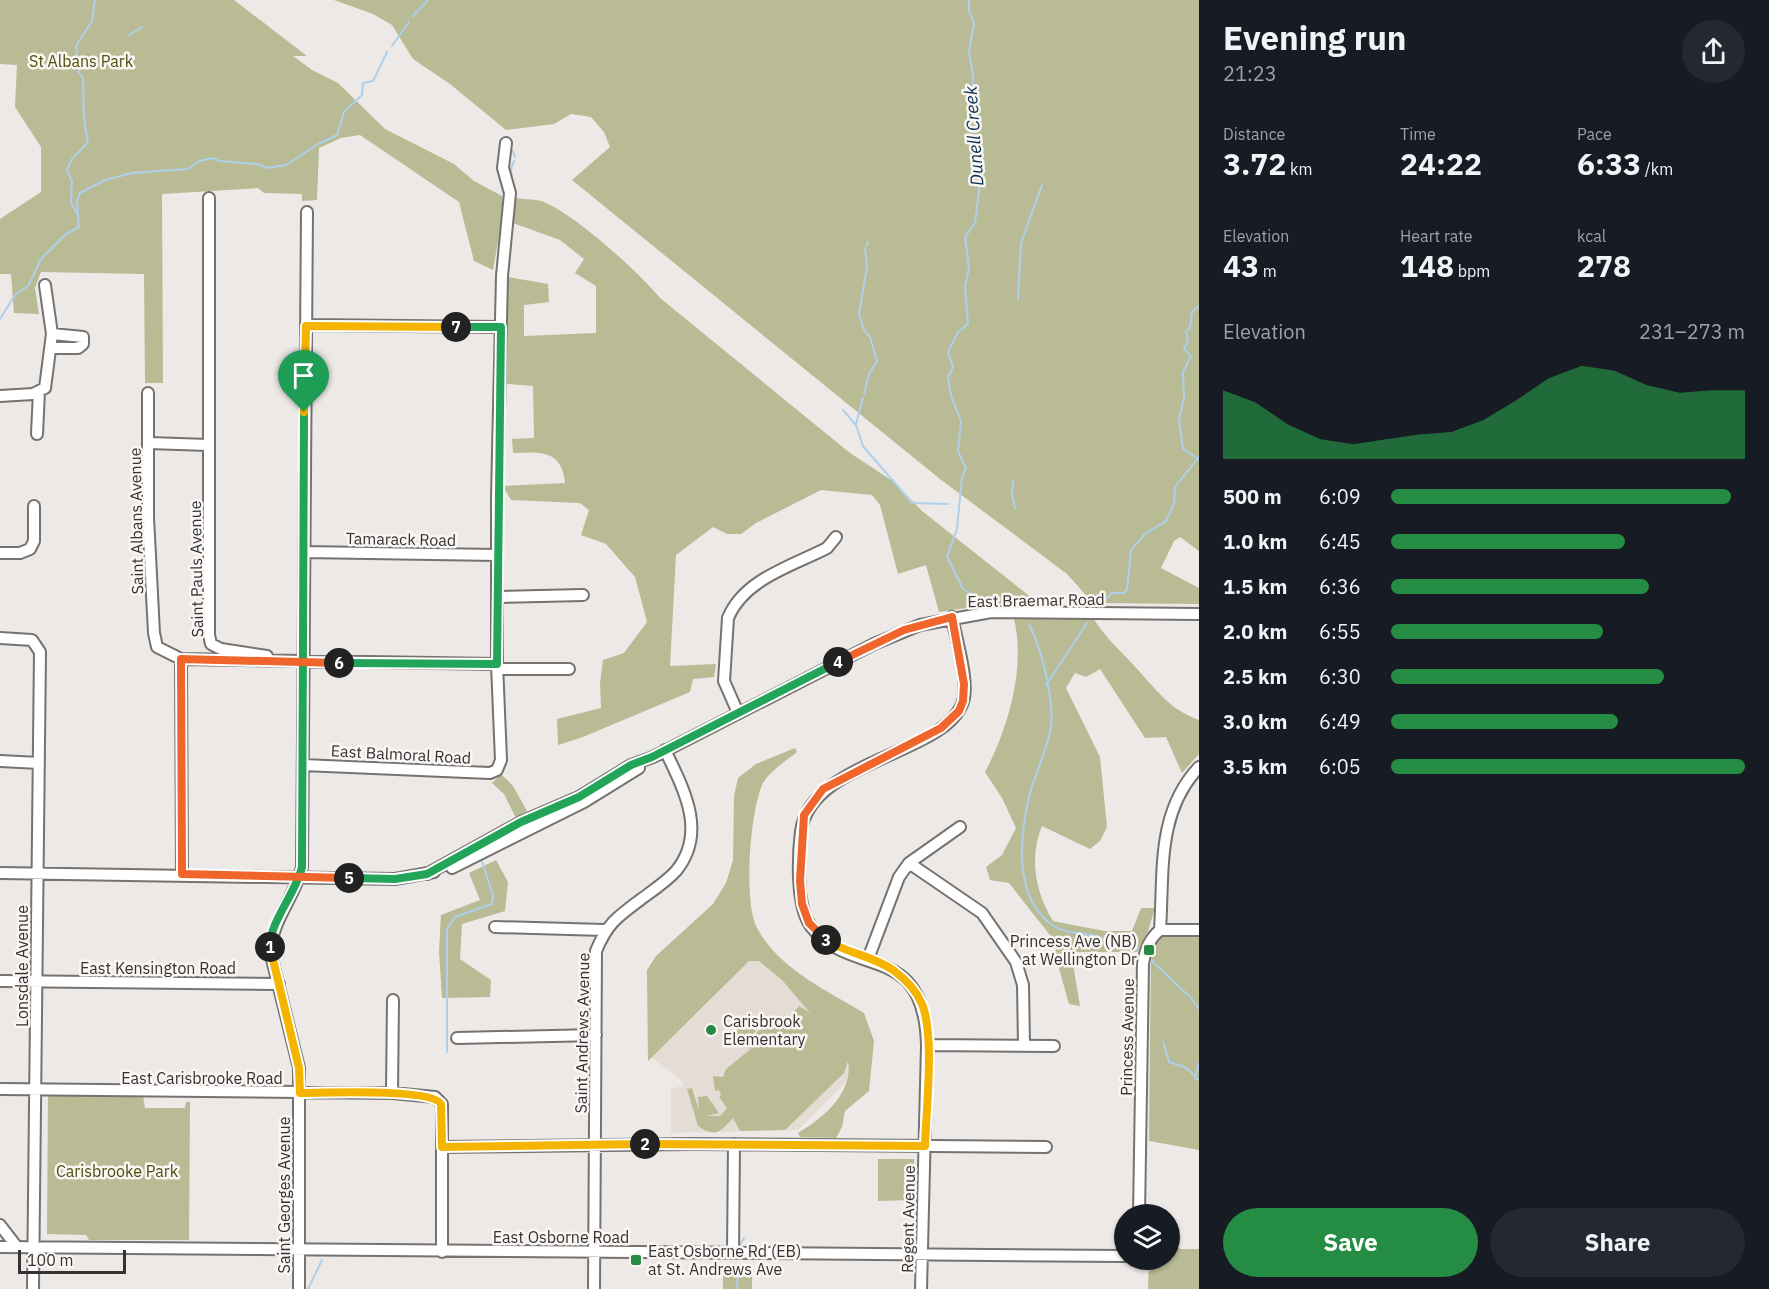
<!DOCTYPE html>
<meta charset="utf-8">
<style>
body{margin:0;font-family:"IBM Plex Sans",sans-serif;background:#242831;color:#f1f3f6;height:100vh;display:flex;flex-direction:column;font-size:22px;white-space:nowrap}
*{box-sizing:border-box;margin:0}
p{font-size:20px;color:#9ea1a6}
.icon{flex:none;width:33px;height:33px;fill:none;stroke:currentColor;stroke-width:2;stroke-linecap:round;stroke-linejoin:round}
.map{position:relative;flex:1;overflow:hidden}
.panel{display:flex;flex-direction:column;background:#171b24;width:570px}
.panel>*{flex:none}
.controls{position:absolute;left:1114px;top:1204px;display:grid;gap:12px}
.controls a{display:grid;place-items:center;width:66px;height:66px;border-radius:50%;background:#171b24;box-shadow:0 2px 4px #0004;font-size:30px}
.scale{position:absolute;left:18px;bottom:15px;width:108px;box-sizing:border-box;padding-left:6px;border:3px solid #343232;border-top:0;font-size:16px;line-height:21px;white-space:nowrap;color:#343232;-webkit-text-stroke:4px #f9f6f4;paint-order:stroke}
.pin{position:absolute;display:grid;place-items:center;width:51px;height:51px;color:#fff;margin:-62px -26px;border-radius:50% 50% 50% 0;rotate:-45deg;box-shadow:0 0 6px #0007}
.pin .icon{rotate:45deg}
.km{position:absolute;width:30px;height:30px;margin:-15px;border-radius:50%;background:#222;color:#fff;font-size:16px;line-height:30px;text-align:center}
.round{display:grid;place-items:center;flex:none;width:63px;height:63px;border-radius:32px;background:#242831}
.summary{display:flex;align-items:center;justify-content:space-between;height:102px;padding:0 24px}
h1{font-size:33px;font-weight:700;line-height:45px}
.stats{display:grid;grid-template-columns:repeat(3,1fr);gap:9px;height:102px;padding:6px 24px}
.stats div{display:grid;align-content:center}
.stats b{font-size:30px;font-weight:700}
.stats small{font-size:16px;font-weight:400}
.stats p{font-size:16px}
.chart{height:168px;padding:12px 24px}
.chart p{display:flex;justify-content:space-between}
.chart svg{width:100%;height:108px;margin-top:6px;fill:#258d43;opacity:.7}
.primary-button{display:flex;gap:12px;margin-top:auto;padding:12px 24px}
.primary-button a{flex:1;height:69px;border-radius:36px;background:#258d43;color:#fff;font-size:24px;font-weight:700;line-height:69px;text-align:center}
.primary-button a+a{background:#242831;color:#f1f3f6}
ul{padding:0 24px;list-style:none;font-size:20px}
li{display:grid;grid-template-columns:96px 72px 1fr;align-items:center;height:45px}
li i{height:15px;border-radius:8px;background:#258d43}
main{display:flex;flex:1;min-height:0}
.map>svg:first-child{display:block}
</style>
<main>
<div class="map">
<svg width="1199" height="1289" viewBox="0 0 1199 1289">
<rect width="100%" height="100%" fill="#ece9e7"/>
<path fill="#e5dcd5" d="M756 954 853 1042 857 1071 798 1130 671 1133V1089L682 1086V1081L651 1057Z"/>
<path fill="#b8bb93" d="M0 0H234L307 56H293L312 70 338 83 385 129 454 164 474 181 502 196V219L493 270 474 261 459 202 360 135 341 138 319 148 317 200 302 201V194L264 193 258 188 162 194 163 383H145L144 274 41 272 35 288 39 314 14 313 11 274H0V219L41 192V147L15 107 17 65 0 64Z
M334 0H1199V551L1180 537 1174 541 1161 568 1199 588V604L1093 603 1067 574 940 479 572 180 610 147 604 132 591 117 571 114 554 124 506 130 450 84 413 59 392 25 373 14Z
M513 198C522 199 532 199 541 201 570 210 640 273 660 298L850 453 894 482 922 511 1037 602 994 604 939 612 926 565 898 574 880 505 872 495 821 490 756 523 741 534H727L713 527 676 555 670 666 716 664 714 677 693 679 690 692 583 737 558 745 557 719 601 708 600 683 603 660 624 653 647 622 635 577 606 544 581 535 589 510 580 503 511 500 503 486 565 483C562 450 541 452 513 453L512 439 534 438 533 386 507 384 508 277 548 284 549 302 524 305V336L596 333V286L575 273 584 259 560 240 513 223Z
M1093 618C1106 639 1123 653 1139 671 1158 692 1171 710 1199 720V754L1182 773 1166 737 1145 738 1100 669 1086 677 1075 673 1066 688 1100 757 1107 827 1100 841 1090 849 1042 826C1029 857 1035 892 1053 921L1104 931H1132L1141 908H1155L1148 931 1137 952H1071L1080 1006 1069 1004 1055 954 1057 944 1009 883 990 880 986 867 1002 855 1016 828 1002 798 985 772C1008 729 1026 667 1014 619Z
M795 748 797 752C786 761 770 771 763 783 750 810 743 902 757 928 779 969 826 990 864 1013L874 1041 869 1091 845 1111 842 1127 836 1138 800 1137 798 1133C822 1119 854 1093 848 1061L844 1073 785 1130 740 1131 733 1118C720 1132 716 1138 698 1126L687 1089 692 1088 699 1111 698 1097 707 1096 719 1113 707 1116H720L727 1108 719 1097 721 1095 719 1090 715 1091 713 1076 723 1077 726 1069 757 1044 749 1049 735 1032 748 1021 756 1031 746 1041 779 1015 785 1022 799 1006 810 1013 782 980 759 961H749L648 1061 647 970 656 956 713 904 726 883 733 860 734 796 738 778 756 764Z
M501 774 513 786 527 811 516 818 504 794 492 783Z
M496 860 508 882 505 911 462 924 460 959 491 980 490 997 442 998 439 952 441 915 480 900 469 873Z
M1162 935 1199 936V1150L1149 1141 1151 950 1156 938Z
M48 1096H143L145 1108H185L186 1102H190L189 1240H89L86 1235 47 1234Z
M878 1159H914V1200L878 1201Z
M1170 1241 1180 1249H1199V1289H1148L1149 1260H1170Z
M723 1265 752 1266V1289H723Z"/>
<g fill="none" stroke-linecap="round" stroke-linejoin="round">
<path stroke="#add0ec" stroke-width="2" d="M969 0V11L974 23 969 51 973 76 970 131 980 182 975 223 965 237 969 268 965 287 968 324 958 332 948 352 953 367 948 377 951 396 961 421 958 451 966 469 962 477 957 529 947 557 963 589 975 596 978 602
M413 16 428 0
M128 36 142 27
M392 46 409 22
M513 151 515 157
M512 181 511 169 514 161
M78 215 71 202 72 181 67 170 72 159 88 142C82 119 84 100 83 78L79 73 76 46 92 21 95 0
M867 245 868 242
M1018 299 1021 243 1042 185
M0 319 15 295 28 286 41 259 66 234 79 227 77 201 80 193 105 180 132 173 188 169 199 161 214 158 219 161 257 164 268 168 286 165 318 144 337 135 344 112 362 95 363 83 373 81 387 52
M864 394 869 374 877 361 870 337 864 330 859 314 867 267 865 248
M843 410 856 425 863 446 912 503 948 504
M856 424 863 398
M1197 458 1183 449 1179 419 1184 398 1183 372 1191 356 1184 349 1188 340 1186 331 1190 328 1192 312 1199 306
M1013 480 1012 495 1015 509
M1105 600 1112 593H1124L1127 590 1131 550 1145 534 1166 521 1174 504 1175 487 1199 457
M1029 625C1042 648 1054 701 1051 727 1047 751 1035 773 1029 797 1020 836 1013 897 1052 925 1065 934 1081 932 1095 936 1110 940 1125 945 1139 950
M1046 685 1087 623
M1149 958 1192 999 1199 1009
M1163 1042 1169 1062C1179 1065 1191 1068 1195 1078
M447 1052V929L455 917 492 904 493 896 482 861
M1199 1063 1195 1078 1199 1080
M738 1248 744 1238
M308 1289 322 1260
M737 1289 738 1265"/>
<defs>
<path id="minor" d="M209 198V635L211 644 221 649 267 656
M306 325 501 327
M52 348H78L83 344V337L52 334
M148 393V517L154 633 157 647 181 659 497 664
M0 396 33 394 45 388 52 334 45 285
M37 434 39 391
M149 443 208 445
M304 552 497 555
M0 553H20L30 549 34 541V506
M497 597 583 595
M0 638 32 640 40 652 33 1289
M181 659 182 874
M498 669H569
M738 713 724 681 728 618C744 579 792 566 827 548L836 537
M0 761 39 763
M303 765 490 773 497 770 501 760 497 664V497L502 276 510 193 503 168 506 143
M909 863 982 913 1016 962 1023 985 1024 1045
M452 868 584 802 639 768
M0 873 395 879 434 872
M427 874 521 822 579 797 631 765 653 757 874 644 920 625 991 612 1199 614
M495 927 604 930
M1160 930H1199
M868 959 899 877 909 863 960 827
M0 981 279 984
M457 1038 596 1035
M927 1045 1054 1046
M0 1089 392 1093 435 1097 442 1104V1252
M392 1093 393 1000
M442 1147 691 1144 1046 1147
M1139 1215 1143 964C1145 950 1149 939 1160 930 1164 872 1156 813 1199 767
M0 1225 17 1247
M0 1247 1125 1256
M733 1253 734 1144
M1134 1260H1135
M299 1289V1068L271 955C269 923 295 898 302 867L307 212
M594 1289 596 951C607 924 617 917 640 900 652 891 666 882 676 871 708 832 683 788 665 750
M921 1289 927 1045C924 938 851 981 810 925 796 905 798 855 801 831 811 758 952 755 964 698 968 677 956 639 952 617"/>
</defs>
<use href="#minor" stroke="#757270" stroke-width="14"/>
<use href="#minor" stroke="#fff" stroke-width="10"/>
</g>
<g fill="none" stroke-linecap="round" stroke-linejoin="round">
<defs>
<path id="split-1" d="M270 947C269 923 296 893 302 867L304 412"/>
<path id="split-2" d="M270 947 299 1068 300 1093C323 1093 431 1088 441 1104L442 1147 645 1144"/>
<path id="split-3" d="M645 1144 925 1146C926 1109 935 1036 922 1004 916 990 904 978 893 970 873 956 846 953 826 940"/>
<path id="split-4" d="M826 940 809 923 802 904 800 880 804 815 823 789 941 728 959 711 963 701 964 684 952 617 904 630 838 662"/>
<path id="split-5" d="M349 878 395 879 427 874 521 822 579 797 631 765 652 757 838 662"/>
<path id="split-6" d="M339 663 181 659 182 874 349 878"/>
<path id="split-7" d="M339 663 497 664 501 327H456"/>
<path id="split-8" d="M304 412 306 326 456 327"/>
</defs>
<use href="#split-1" stroke="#fff" stroke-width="12"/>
<use href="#split-2" stroke="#fff" stroke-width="12"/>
<use href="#split-3" stroke="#fff" stroke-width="12"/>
<use href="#split-4" stroke="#fff" stroke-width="12"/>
<use href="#split-5" stroke="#fff" stroke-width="12"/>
<use href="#split-6" stroke="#fff" stroke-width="12"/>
<use href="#split-7" stroke="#fff" stroke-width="12"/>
<use href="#split-8" stroke="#fff" stroke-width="12"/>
<use href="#split-1" stroke="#22a559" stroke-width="8"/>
<use href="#split-2" stroke="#f5b400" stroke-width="8"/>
<use href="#split-3" stroke="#f5b400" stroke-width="8"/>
<use href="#split-4" stroke="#f0652b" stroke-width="8"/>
<use href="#split-5" stroke="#22a559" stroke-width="8"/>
<use href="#split-6" stroke="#f0652b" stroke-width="8"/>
<use href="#split-7" stroke="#22a559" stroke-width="8"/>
<use href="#split-8" stroke="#f5b400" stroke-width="8"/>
</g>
<g fill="#258d43" stroke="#f9f6f4" stroke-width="2">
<rect x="1143" y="944" width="12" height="12" rx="3"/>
<circle cx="711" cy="1030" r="6"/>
<rect x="630" y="1254" width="12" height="12" rx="3"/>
</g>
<g text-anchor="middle" stroke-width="5" stroke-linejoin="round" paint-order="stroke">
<g font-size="16" fill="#4d4e0b" stroke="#f9f6f4">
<text x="81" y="67">St Albans Park</text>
<text x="117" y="1177">Carisbrooke Park</text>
</g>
<g font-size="16" fill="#343232" stroke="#f9f6f4">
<text transform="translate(136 521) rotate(-91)" y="6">Saint Albans Avenue</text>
<text transform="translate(401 539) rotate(1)" y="6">Tamarack Road</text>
<text transform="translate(196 569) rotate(-91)" y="6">Saint Pauls Avenue</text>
<text transform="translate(1036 600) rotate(-1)" y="6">East Braemar Road</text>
<text transform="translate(401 754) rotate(3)" y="6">East Balmoral Road</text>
<text transform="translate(22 966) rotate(-90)" y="6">Lonsdale Avenue</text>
<text x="158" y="974">East Kensington Road</text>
<text transform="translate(582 1033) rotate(-89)" y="6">Saint Andrews Avenue</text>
<text transform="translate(1127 1037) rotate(-89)" y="6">Princess Avenue</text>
<text x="202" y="1084">East Carisbrooke Road</text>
<text transform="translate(284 1195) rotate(-90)" y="6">Saint Georges Avenue</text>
<text transform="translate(908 1219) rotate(-89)" y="6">Regent Avenue</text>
<text x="561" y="1243">East Osborne Road</text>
</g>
<g font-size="16" fill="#343232" stroke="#f9f6f4" text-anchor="start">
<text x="1137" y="947" text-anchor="end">Princess Ave (NB)<tspan x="1137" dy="18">at Wellington Dr</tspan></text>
<text x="723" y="1027">Carisbrook<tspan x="723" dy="18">Elementary</tspan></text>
<text x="648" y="1257">East Osborne Rd (EB)<tspan x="648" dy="18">at St. Andrews Ave</tspan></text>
</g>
<g font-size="18" font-style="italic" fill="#05314d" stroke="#f9f6f4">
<text transform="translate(974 136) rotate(-94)" y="6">Dunell Creek</text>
</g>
</g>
</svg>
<div class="controls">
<a><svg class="icon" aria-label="layers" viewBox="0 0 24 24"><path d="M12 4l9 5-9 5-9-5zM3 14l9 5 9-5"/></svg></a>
</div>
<div class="scale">100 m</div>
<div class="pin" style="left:304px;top:412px;background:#1e9e55"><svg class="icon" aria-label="arrive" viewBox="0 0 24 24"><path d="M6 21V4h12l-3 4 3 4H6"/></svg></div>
<b class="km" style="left:270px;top:947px">1</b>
<b class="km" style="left:645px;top:1144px">2</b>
<b class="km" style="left:826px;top:940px">3</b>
<b class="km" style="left:838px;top:662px">4</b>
<b class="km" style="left:349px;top:878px">5</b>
<b class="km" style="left:339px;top:663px">6</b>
<b class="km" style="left:456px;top:327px">7</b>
</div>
<section class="panel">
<div class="summary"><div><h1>Evening run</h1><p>21:23</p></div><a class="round"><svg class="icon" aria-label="share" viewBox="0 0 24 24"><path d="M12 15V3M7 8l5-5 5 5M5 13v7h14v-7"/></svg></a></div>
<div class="stats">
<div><p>Distance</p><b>3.72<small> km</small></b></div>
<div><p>Time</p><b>24:22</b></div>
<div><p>Pace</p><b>6:33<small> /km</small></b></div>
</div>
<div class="stats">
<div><p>Elevation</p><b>43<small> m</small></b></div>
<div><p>Heart rate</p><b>148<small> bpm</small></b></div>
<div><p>kcal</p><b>278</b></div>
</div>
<div class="chart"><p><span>Elevation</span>231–273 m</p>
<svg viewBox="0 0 160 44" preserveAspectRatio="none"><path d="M0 44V16L10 21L20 30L30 36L40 38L50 36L60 34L70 33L80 28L90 20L100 11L110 6L120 8L130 14L140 17L150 16L160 16V44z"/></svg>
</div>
<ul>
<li><b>500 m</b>6:09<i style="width:96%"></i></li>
<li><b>1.0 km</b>6:45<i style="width:66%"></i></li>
<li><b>1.5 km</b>6:36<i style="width:73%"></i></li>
<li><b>2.0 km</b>6:55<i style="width:60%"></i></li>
<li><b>2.5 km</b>6:30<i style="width:77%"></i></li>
<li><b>3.0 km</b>6:49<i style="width:64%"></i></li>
<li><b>3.5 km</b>6:05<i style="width:100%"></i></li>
</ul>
<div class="primary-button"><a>Save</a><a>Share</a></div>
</section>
</main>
